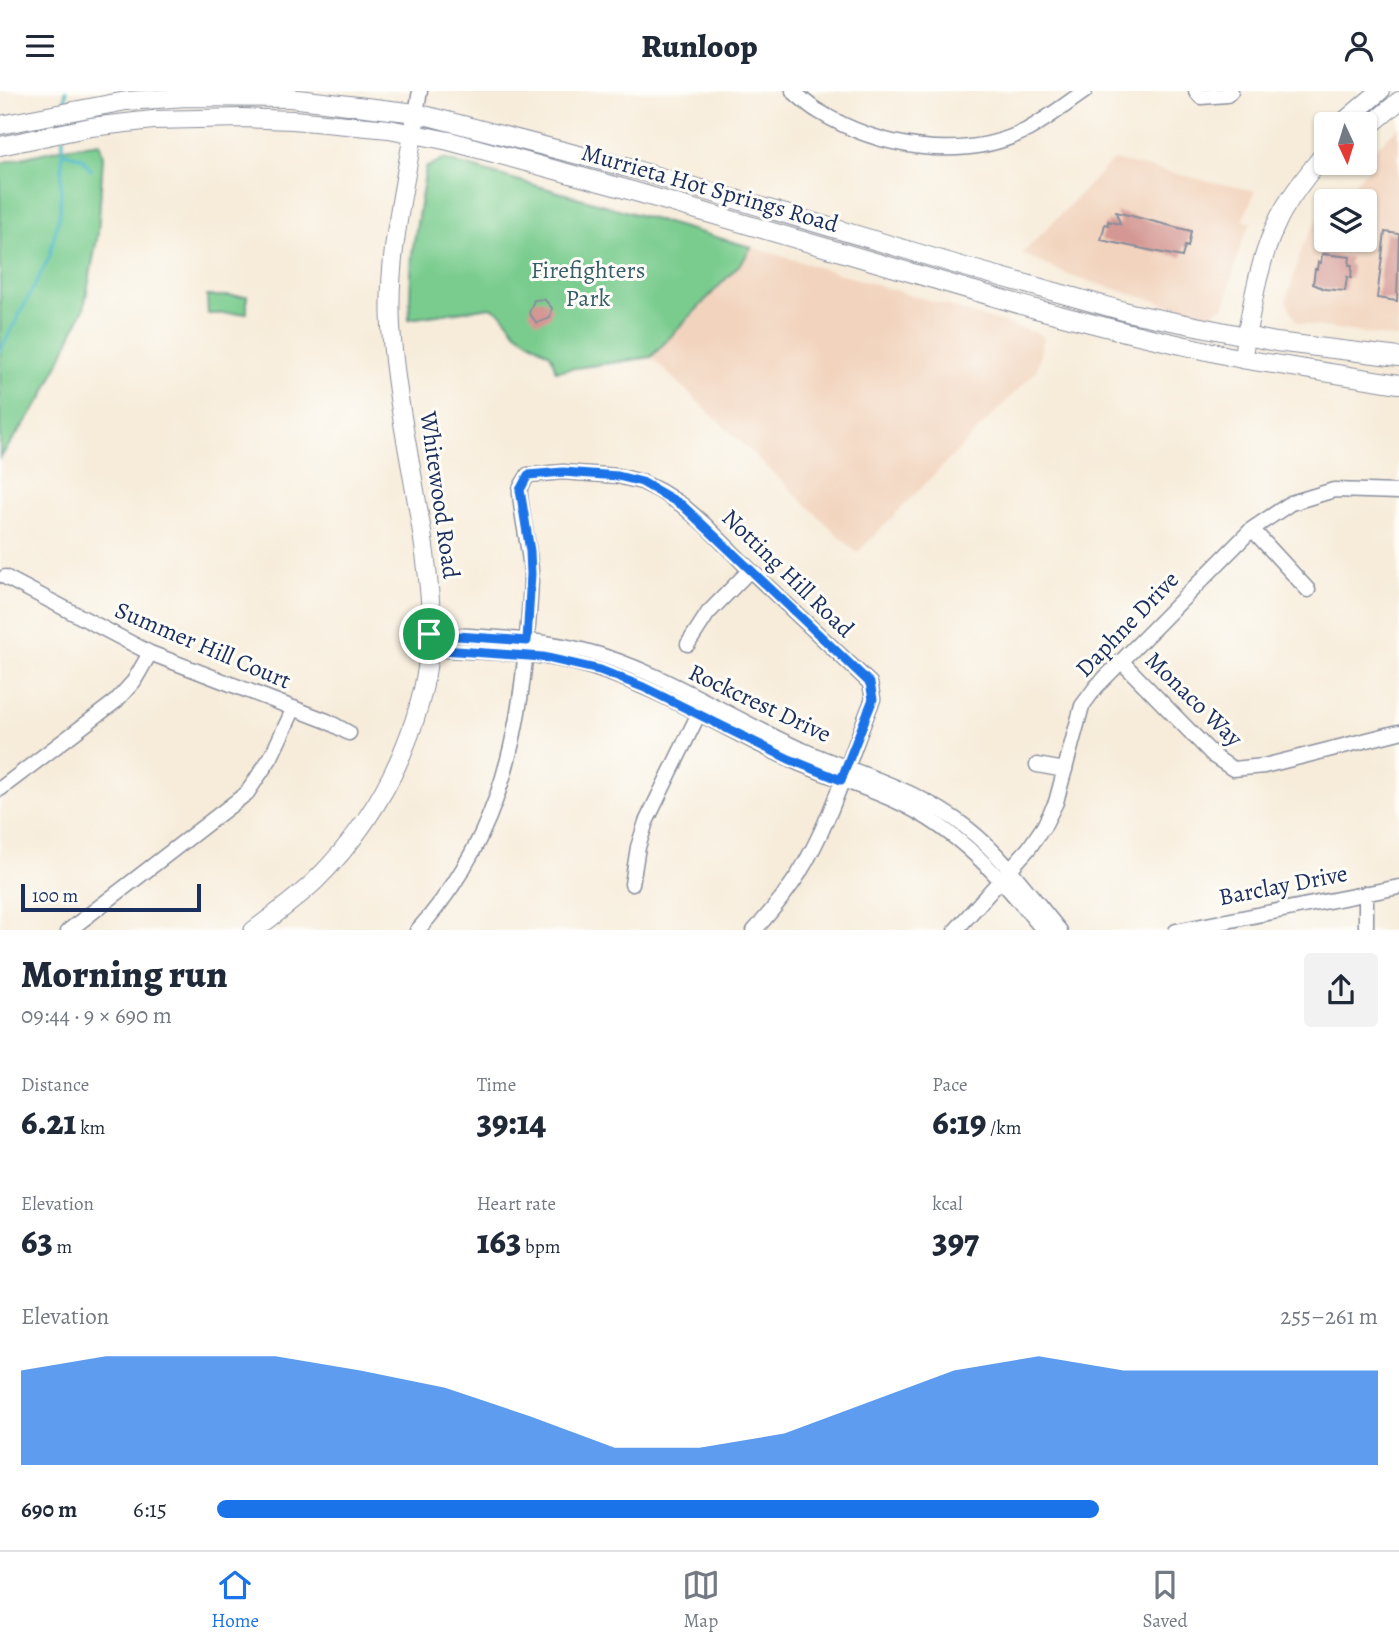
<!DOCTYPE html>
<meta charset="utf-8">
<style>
body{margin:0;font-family:Alegreya,serif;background:#f2f2f3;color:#1f2937;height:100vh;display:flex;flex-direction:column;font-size:26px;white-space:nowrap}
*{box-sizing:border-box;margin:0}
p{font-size:23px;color:#747a83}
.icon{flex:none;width:38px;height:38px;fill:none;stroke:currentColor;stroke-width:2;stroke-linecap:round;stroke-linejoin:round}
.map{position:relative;height:839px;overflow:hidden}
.panel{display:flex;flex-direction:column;background:#fff;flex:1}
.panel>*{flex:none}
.needle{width:46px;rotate:176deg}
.fabs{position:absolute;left:1314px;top:21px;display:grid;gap:14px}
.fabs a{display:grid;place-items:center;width:63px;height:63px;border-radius:7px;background:#fff;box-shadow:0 2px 5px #0004;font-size:35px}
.scale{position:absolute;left:21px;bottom:18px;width:180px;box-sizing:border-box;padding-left:7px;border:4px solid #1b2f5e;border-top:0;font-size:19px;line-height:24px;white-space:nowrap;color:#1b2f5e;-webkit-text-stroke:5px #fdfcf7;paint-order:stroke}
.pin{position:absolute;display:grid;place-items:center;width:60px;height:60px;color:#fff;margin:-30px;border:4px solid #fff;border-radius:50%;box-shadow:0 2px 7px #0007}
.round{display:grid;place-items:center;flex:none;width:74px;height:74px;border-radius:7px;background:#f2f2f3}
.summary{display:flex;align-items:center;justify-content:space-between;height:119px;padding:0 21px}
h1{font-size:38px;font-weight:800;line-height:52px}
.metrics{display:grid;grid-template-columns:repeat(3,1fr);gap:10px;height:119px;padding:7px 21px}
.metrics div{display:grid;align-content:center}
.metrics b{font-size:35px;font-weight:800}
.metrics small{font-size:19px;font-weight:400}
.metrics p{font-size:19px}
.chart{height:196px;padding:14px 21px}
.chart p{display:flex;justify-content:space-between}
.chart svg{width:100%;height:126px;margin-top:7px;fill:#1a73e8;opacity:.7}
ul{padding:0 21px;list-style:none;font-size:23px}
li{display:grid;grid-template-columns:112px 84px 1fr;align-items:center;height:52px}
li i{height:18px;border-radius:9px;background:#1a73e8}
header{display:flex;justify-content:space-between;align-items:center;height:91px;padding:0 21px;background:#fff;font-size:32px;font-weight:800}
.tab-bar{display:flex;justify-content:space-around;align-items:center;height:98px;border-top:2px solid #e0e1e3;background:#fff;font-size:19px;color:#747a83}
.tab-bar a{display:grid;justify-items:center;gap:4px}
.tab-bar .selected{color:#1a73e8}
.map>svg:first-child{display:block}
</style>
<header><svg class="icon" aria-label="menu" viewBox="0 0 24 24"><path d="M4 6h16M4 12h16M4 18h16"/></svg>Runloop<svg class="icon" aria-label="person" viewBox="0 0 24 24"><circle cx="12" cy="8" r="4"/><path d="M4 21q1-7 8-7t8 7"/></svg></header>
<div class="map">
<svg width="1399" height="840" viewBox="0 0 1399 840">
<rect width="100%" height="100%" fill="#fdfcf7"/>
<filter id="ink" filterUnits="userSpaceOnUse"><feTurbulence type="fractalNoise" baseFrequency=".0143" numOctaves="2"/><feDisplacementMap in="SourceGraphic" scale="14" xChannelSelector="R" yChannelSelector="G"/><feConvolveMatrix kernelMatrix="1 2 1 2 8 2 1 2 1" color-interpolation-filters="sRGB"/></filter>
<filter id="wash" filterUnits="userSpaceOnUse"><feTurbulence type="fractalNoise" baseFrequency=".00686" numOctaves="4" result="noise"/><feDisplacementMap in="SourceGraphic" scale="28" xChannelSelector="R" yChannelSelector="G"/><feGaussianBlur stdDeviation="1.57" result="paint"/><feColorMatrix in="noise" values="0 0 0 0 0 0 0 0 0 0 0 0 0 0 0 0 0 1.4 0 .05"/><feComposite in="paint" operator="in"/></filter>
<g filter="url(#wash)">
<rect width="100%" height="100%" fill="#f7ecda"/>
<path fill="#f2d4be" d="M1399 36V248L1298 232 1286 210 1303 154 1326 113V149H1365V110H1329L1341 94 1351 95 1373 73 1372 60Z
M1113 69 1255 100 1243 129 1251 132 1241 153 1225 214 1208 225 1073 186 1022 163Z
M751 156 1037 242 1044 247 1036 280 857 462 651 266 743 170Z"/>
<path fill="#79cc8e" stroke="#4a7e76" stroke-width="2" d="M100 52 103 66 98 142 84 217 43 306 0 367V72L64 57Z
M443 68 751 156 743 170 651 266 556 280 551 264 516 241 502 223 491 216 409 228 412 163 426 77Z
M207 205H247V222L208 223Z"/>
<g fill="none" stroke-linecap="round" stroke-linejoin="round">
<path stroke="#4bb9c4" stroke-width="3.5" d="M65 15 66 0
M62 61 82 67 91 79
M0 260 49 167 60 121 63 47"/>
</g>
<g id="blocks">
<path fill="#d49793" d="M1116 121 1191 140 1188 156 1185 155 1182 166 1101 149 1105 133 1108 134V130L1120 133Z
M1385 141 1399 143 1397 210 1377 207Z
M1322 163 1350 166 1349 174H1352L1351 187 1347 186 1345 200 1325 198 1313 193 1315 178H1317L1318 171 1321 172Z
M544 208 552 217 550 227 537 232 529 222 534 209Z"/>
</g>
</g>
<g filter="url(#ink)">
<use href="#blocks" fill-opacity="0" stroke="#898e9c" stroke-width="2"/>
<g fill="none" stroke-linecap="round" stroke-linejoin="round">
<defs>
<path id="minor" d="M793 0C801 7 809 15 818 20 878 57 962 72 1027 39 1047 28 1066 13 1085 0
M1196 0 1201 6 1227 4 1231 0
M416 22 420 0
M1252 438 1308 499
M5 486 150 562 327 630 349 642
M429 543C480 546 533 547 582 559 659 578 728 626 800 658 857 683 918 698 967 737 1004 766 1030 804 1060 840
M688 553 708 522 750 479
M428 558C477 561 529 560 576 572 650 591 720 636 789 668 825 685 863 694 898 711 959 739 1002 788 1044 840
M1121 570 1215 666 1233 678 1264 675 1399 641
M1037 674 1065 679
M0 698 116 610 134 590 150 562
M632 793 638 756 646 731 702 616
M1366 802V840
M68 840 247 702 271 666 294 617
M417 840C491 758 517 664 526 557 528 532 531 507 531 482 531 464 518 408 520 398 522 393 526 388 528 384L563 381 618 385 642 391 660 400 682 414 704 433 750 479 870 592 873 608C849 666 832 730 798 784 785 804 770 822 754 840
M955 840 1029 757 1044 735 1056 711 1082 615 1096 596 1252 438 1291 412 1334 399 1399 401
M1176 840 1399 796"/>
<path id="major" d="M1341 33 1380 0
M0 34 126 10 187 6 290 7 416 22 633 78 965 176 1131 222 1276 251 1399 266
M1365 39 1399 10
M0 55 91 36 153 29 242 27 293 29 389 38 449 50 622 97 1032 217 1125 241 1242 268 1399 293
M1244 258C1252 214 1259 168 1279 127 1291 103 1310 81 1326 60
M253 840C274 824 296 808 315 790 388 718 437 613 430 509 423 417 397 328 391 236 387 167 404 99 415 31"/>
</defs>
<use href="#minor" stroke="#898e9c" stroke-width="17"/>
<use href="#major" stroke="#898e9c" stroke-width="20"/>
<use href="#minor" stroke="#fff" stroke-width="14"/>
<use href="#major" stroke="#fff" stroke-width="18"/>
</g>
</g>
<g fill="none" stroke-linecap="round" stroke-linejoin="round" filter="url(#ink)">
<defs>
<path id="route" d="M563 381 618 385 642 391 682 414 870 592 873 608 841 689 789 668 643 596 600 579 543 566 428 558 429 543 527 550 531 483 530 460 520 399 528 384Z"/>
</defs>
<use href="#route" stroke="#fff" stroke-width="14"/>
<use href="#route" stroke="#1a73e8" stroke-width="9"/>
</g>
<g text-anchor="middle" stroke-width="6" stroke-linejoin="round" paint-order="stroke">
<g font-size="24" fill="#1b2f5e" stroke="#fdfcf7">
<text transform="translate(710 97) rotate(16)" y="8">Murrieta Hot Springs Road</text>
<text transform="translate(440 404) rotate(82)" y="8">Whitewood Road</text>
<text transform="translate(788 482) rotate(44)" y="8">Notting Hill Road</text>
<text transform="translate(1127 533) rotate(-46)" y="8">Daphne Drive</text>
<text transform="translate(203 554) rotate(23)" y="8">Summer Hill Court</text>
<text transform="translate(1194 608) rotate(44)" y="8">Monaco Way</text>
<text transform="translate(760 612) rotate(25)" y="8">Rockcrest Drive</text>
<text transform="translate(1283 794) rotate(-11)" y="8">Barclay Drive</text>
</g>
<g font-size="24" fill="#375e6c" stroke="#fdfcf7">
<text x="588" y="187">Firefighters<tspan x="588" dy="28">Park</tspan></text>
</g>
</g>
</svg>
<div class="fabs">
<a><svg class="needle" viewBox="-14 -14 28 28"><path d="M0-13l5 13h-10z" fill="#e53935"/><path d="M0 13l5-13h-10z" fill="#747a83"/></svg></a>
<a><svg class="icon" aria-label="layers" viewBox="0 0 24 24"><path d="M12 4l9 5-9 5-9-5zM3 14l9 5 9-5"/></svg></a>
</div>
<div class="scale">100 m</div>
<div class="pin" style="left:429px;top:543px;background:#1e9e55"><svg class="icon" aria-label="arrive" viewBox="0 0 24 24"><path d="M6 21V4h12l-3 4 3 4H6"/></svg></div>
</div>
<section class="panel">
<div class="summary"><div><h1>Morning run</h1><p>09:44 · 9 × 690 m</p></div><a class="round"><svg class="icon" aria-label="share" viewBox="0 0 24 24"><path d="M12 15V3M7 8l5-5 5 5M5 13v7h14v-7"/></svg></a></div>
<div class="metrics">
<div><p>Distance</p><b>6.21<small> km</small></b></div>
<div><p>Time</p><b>39:14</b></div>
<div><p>Pace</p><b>6:19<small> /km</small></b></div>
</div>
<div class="metrics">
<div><p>Elevation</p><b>63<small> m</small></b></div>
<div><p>Heart rate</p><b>163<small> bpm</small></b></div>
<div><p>kcal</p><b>397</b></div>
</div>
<div class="chart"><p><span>Elevation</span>255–261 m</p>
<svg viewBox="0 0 160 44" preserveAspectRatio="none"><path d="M0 44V11L10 6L20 6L30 6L40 11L50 17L60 27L70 38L80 38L90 33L100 22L110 11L120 6L130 11L140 11L150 11L160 11V44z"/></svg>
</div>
<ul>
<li><b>690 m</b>6:15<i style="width:76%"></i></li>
</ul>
</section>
<nav class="tab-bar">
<a class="selected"><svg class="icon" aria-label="home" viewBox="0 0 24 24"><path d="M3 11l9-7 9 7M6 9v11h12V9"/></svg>Home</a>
<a><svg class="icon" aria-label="map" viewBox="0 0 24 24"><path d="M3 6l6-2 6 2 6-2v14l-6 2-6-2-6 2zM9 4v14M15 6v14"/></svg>Map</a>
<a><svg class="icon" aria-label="saved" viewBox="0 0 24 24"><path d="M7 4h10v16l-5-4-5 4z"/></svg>Saved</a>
</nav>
